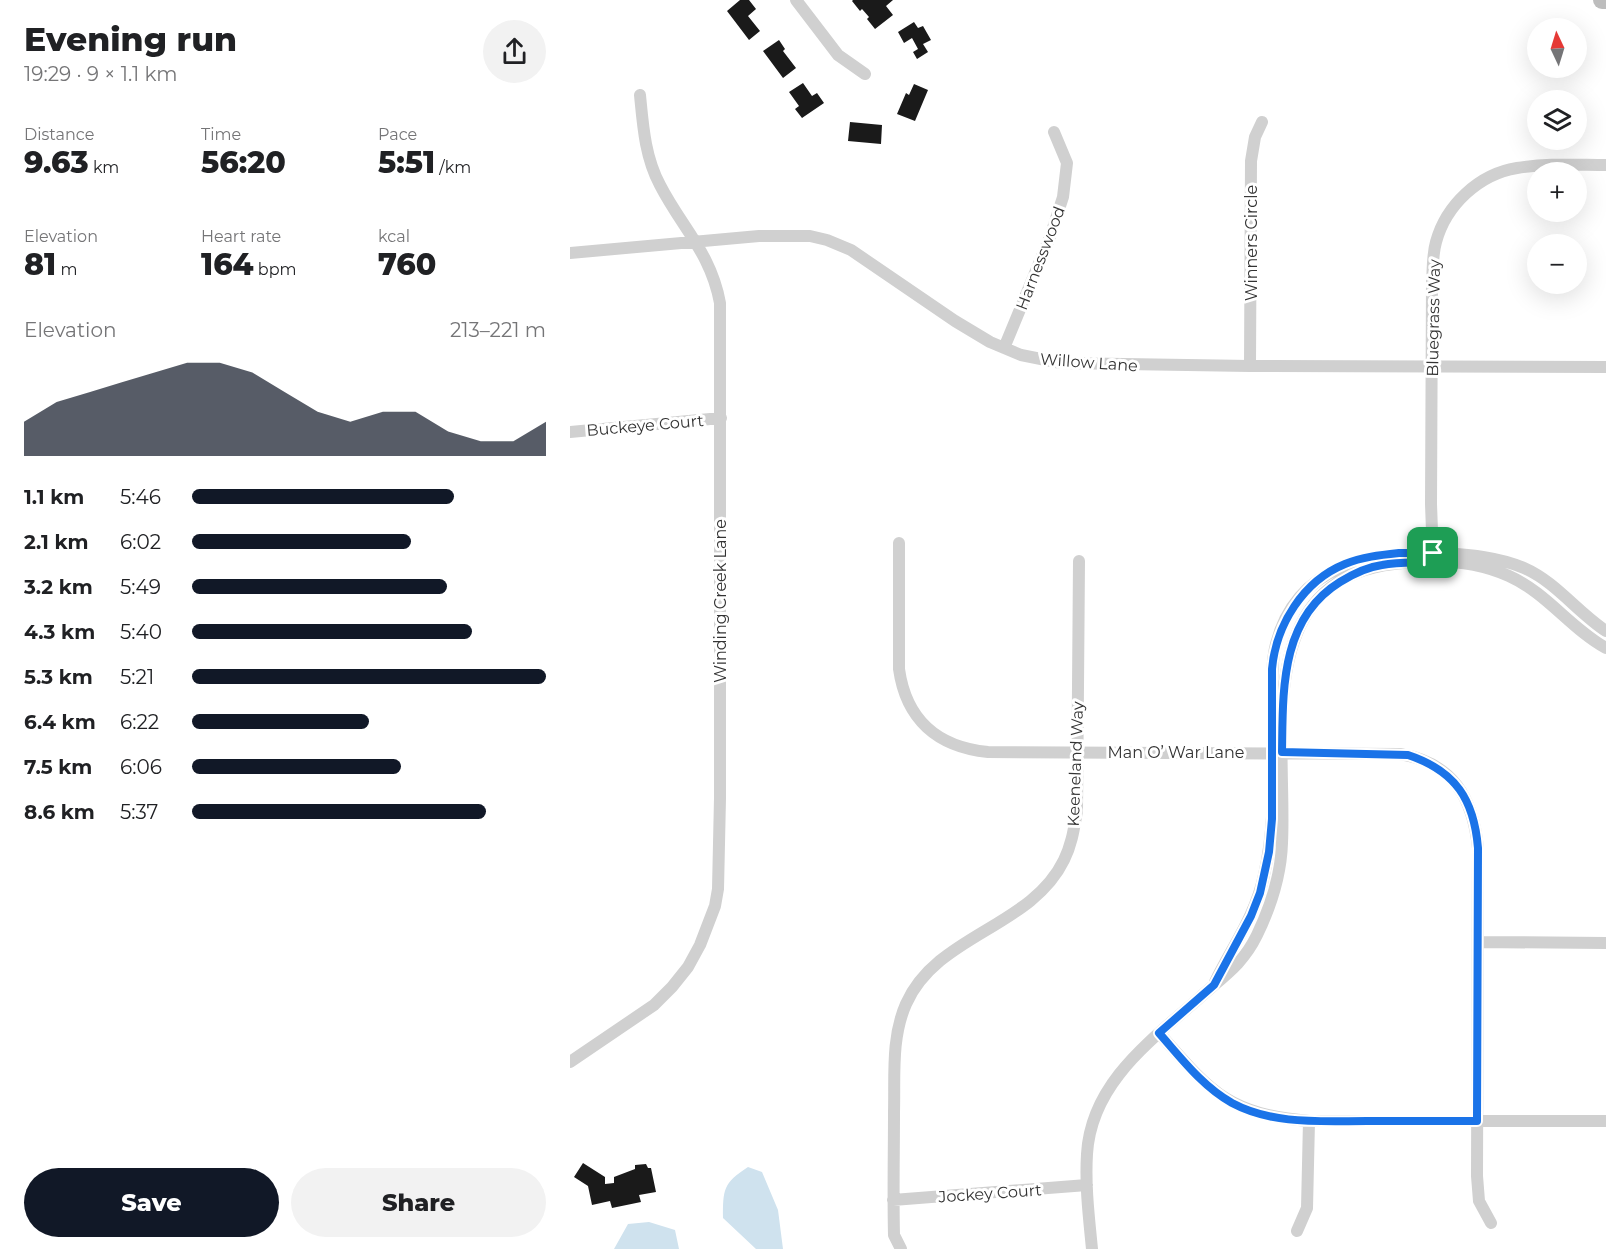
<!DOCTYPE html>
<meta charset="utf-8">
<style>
body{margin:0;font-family:Montserrat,sans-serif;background:#f2f2f2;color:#202124;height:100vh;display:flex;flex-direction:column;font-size:22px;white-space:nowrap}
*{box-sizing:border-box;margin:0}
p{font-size:20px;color:#757577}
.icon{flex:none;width:33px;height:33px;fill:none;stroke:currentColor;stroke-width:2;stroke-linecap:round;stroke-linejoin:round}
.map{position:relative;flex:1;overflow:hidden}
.drawer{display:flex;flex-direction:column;background:#fff;width:570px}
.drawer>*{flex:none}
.needle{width:39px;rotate:356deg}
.controls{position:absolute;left:957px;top:18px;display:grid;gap:12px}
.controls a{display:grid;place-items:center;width:60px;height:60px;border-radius:50%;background:#fff;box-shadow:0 6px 24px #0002;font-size:30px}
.pin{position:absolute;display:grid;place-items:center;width:51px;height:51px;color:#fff;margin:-26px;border-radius:12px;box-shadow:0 3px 9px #0006}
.round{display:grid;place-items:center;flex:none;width:63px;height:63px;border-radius:32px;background:#f2f2f2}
.headline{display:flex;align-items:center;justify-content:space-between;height:102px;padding:0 24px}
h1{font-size:33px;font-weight:800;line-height:45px}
.figures{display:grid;grid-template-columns:repeat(3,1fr);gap:9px;height:102px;padding:6px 24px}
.figures div{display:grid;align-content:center}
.figures b{font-size:30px;font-weight:800}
.figures small{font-size:16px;font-weight:400}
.figures p{font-size:16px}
.chart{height:168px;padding:12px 24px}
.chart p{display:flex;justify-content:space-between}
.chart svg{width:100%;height:108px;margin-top:6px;fill:#111827;opacity:.7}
.action{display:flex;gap:12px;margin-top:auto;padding:12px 24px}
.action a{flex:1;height:69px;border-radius:36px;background:#111827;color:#fff;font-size:24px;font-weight:800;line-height:69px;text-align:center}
.action a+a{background:#f2f2f2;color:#202124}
ul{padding:0 24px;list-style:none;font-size:20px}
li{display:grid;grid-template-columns:96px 72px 1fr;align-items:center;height:45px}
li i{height:15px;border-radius:8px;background:#111827}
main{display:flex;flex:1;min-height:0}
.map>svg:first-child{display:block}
</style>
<main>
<section class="drawer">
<div class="headline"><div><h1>Evening run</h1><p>19:29 · 9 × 1.1 km</p></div><a class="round"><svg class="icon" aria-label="share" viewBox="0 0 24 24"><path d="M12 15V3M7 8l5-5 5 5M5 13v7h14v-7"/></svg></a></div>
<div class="figures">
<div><p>Distance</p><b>9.63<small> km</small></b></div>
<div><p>Time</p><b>56:20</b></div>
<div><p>Pace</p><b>5:51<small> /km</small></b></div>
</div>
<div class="figures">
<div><p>Elevation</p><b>81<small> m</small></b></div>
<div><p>Heart rate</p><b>164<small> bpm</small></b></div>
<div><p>kcal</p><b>760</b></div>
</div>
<div class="chart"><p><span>Elevation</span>213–221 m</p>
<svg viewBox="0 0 160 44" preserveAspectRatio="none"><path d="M0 44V30L10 22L20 18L30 14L40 10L50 6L60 6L70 10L80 18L90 26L100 30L110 26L120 26L130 34L140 38L150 38L160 30V44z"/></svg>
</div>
<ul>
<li><b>1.1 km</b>5:46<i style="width:74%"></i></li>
<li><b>2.1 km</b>6:02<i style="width:62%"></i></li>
<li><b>3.2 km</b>5:49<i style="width:72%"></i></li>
<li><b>4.3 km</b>5:40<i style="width:79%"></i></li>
<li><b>5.3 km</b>5:21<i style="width:100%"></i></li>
<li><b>6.4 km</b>6:22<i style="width:50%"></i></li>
<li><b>7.5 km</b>6:06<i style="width:59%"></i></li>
<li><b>8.6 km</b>5:37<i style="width:83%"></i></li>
</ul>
<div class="action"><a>Save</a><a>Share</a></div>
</section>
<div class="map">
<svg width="1036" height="1249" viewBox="0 0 1036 1249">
<rect width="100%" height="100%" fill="#fff"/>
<path fill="#cfe2ee" d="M178 1167 192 1172 208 1210 213 1249H186L153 1218C153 1190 153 1183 178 1167Z
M79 1222 105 1230 109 1249H44L58 1224Z"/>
<path fill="#1a1a1a" d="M170 0H179L186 9 178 16 190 31 179 40 157 11Z
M283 0H323L316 6 323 15 305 29 297 19 299 17 292 9 290 11 282 1Z
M344 22 348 28 353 26 361 40 353 44 358 52 347 59 343 52 348 49 342 38 334 43 328 32Z
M209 40 215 49 213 51 226 68 213 78 193 51Z
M233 83 242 96 247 93 254 103 232 118 225 109 229 106 219 92Z
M344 84 358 90 345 121 327 114 336 93 339 95Z
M280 122 312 125 311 144 278 141Z
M13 1163 35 1177V1184L44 1183V1177L65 1169V1165L76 1164 78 1168H81L86 1192 69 1195 71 1202 42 1208 40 1201 22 1205 18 1186 4 1177Z"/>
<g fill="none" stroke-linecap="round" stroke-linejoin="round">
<path stroke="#d0d0d0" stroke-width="12" d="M226 0 268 55 295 74
M0 253 189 236H240L257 240 281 250 385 321 420 342 451 355 491 363 680 366 1036 367
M434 348 480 237 493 197 497 163 484 132
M680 366 681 161 685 137 692 122
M0 432 151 418
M329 543V669C336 719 367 747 418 752L830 754C883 763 903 798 908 848L907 1176 909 1201 921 1223
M863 558 861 504 862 284C863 270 862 256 866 242 876 205 909 174 947 168 976 163 1007 165 1036 165
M908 942 1036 943
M645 982C662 947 686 915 694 875 706 824 703 769 703 717 703 693 700 667 706 644 727 564 802 550 874 553 901 555 928 557 954 568 986 582 1007 612 1036 631
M589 1033C641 1092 657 1114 739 1121H1036
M0 1062 84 1005 102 987 118 967 130 945 145 906 148 889 150 798V303C141 253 112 228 90 185 75 157 73 126 70 95
M323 1200 517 1185
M727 1231 737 1208 739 1121
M331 1249 324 1235C323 1194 324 1153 324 1112 325 1076 321 1038 336 1004 367 934 461 928 494 860 502 844 504 828 507 811L509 561
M522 1249C519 1218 515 1186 517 1154 521 1084 579 1042 627 1000 652 977 672 966 687 935 701 906 711 875 712 843 717 743 681 580 824 564 861 559 904 560 939 576 977 593 1000 628 1036 648"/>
<path stroke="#bdbdbd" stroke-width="18" d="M1032 0H1036"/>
</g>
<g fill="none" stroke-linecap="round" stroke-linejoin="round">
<defs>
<path id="route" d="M829 553H863V562C846 563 829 562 812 565 797 567 783 574 770 582 710 619 713 691 712 752L838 755C886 771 904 800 908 848L907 1121C870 1121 833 1121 797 1121 751 1121 703 1125 662 1103 632 1086 611 1058 589 1033L644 985 681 916 690 893 699 852 702 819V669C706 625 733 581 775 564 792 557 810 555 829 553Z"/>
</defs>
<use href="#route" stroke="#fff" stroke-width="12"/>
<use href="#route" stroke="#1a73e8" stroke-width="8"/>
</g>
<g text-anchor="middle" stroke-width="6" stroke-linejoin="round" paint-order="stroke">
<g font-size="16" fill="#333" stroke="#fff">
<text transform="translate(681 243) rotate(-90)" y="6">Winners Circle</text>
<text transform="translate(470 258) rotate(-69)" y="6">Harnesswood</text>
<text transform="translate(863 318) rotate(-89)" y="6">Bluegrass Way</text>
<text transform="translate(519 362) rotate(4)" y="6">Willow Lane</text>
<text transform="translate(75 425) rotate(-5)" y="6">Buckeye Court</text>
<text transform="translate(150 601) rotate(-90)" y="6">Winding Creek Lane</text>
<text x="606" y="758">Man O’ War Lane</text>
<text transform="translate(505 764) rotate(-88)" y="6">Keeneland Way</text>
<text transform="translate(420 1193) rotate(-4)" y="6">Jockey Court</text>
</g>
</g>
</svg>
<div class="controls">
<a><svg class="needle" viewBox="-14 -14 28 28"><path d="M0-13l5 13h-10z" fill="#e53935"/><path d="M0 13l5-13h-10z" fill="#757577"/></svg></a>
<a><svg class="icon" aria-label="layers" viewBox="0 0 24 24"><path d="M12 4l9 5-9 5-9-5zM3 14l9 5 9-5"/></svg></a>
<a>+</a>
<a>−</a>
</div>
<div class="pin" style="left:863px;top:553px;background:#1e9e55"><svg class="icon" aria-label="arrive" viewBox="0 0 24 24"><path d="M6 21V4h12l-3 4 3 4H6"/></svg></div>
</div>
</main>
